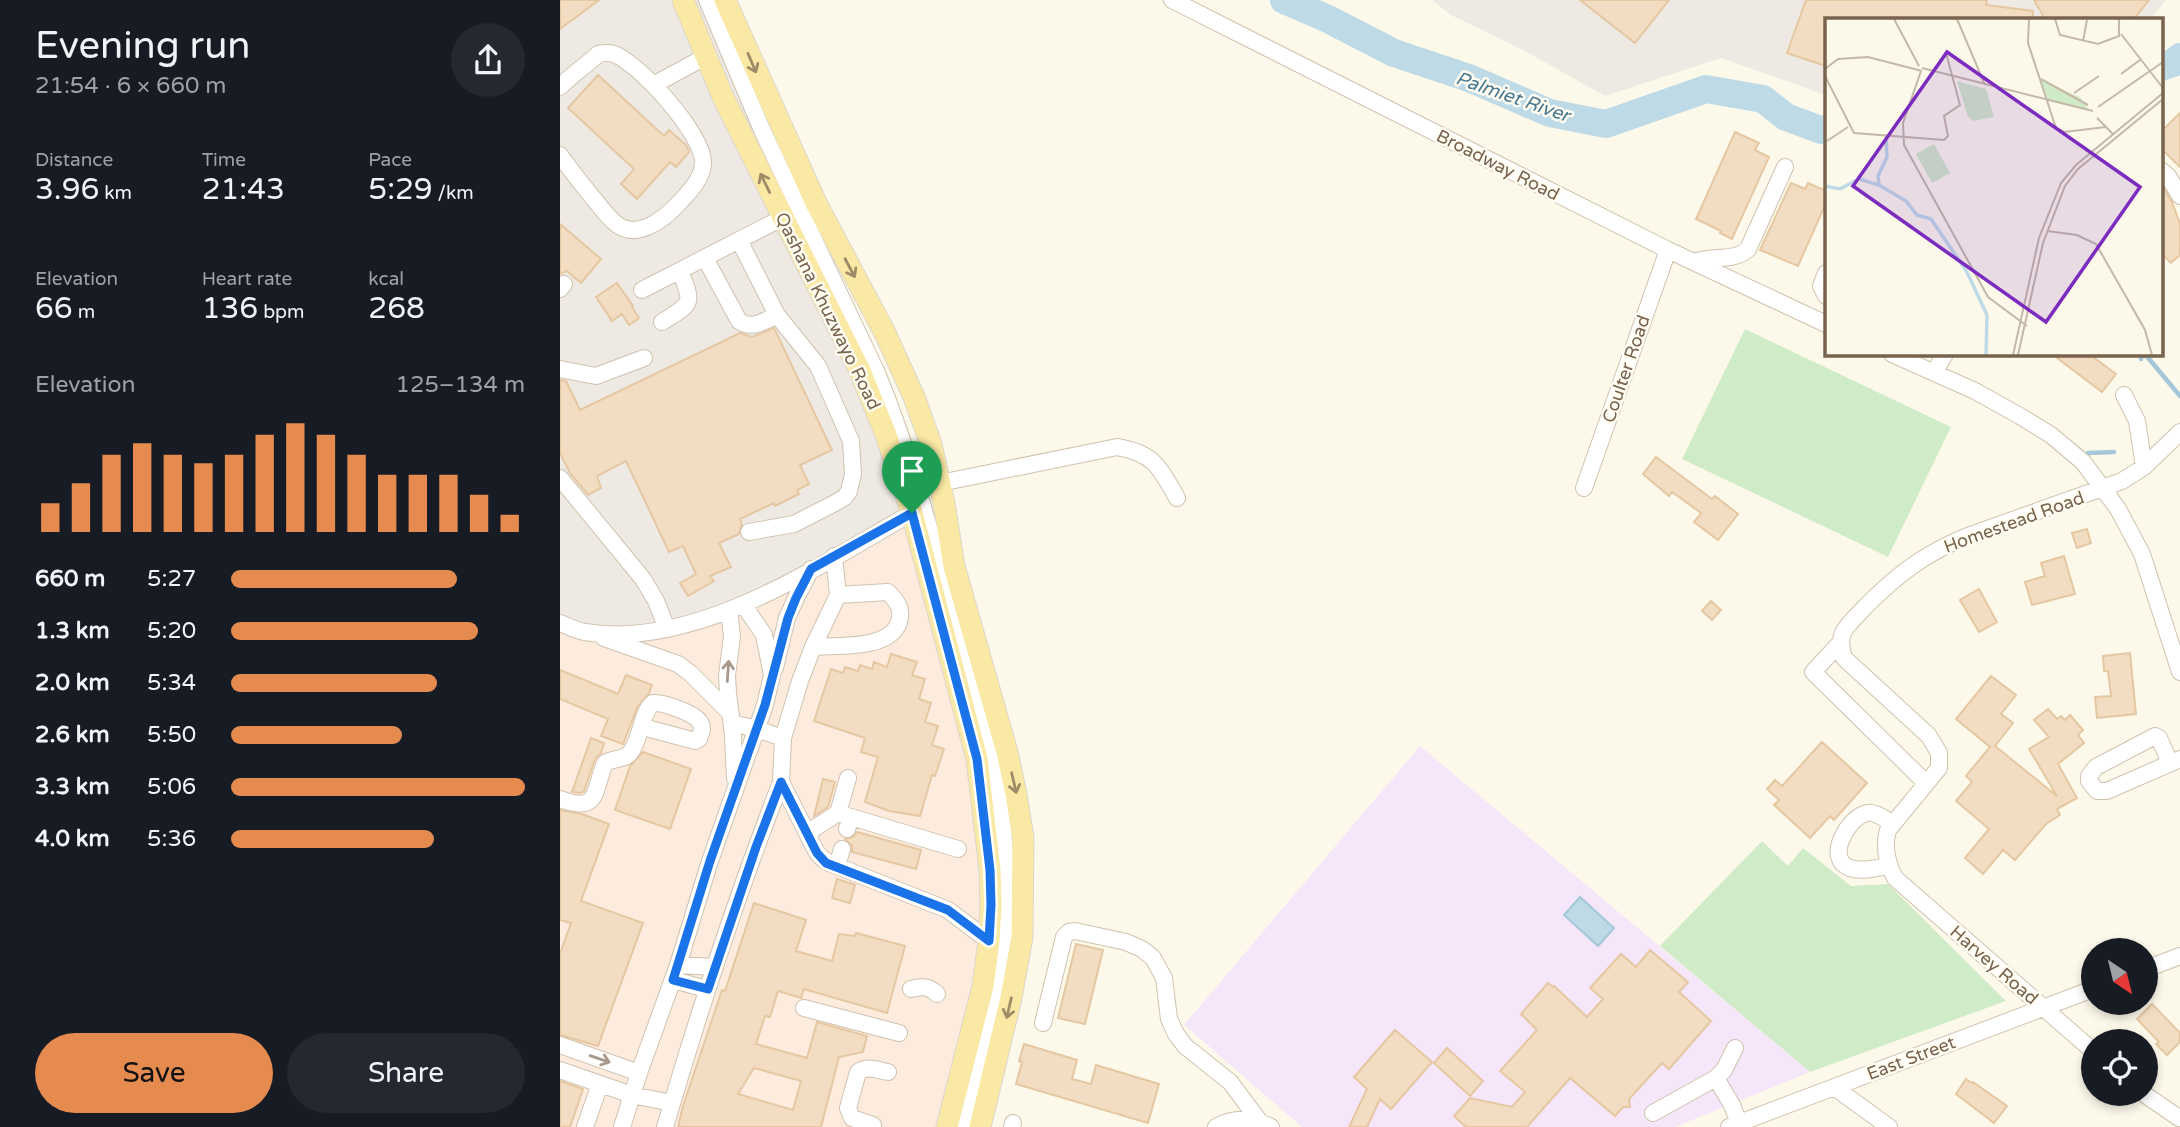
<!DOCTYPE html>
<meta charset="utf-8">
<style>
body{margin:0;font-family:"Varela Round",sans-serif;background:#242831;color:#f1f3f6;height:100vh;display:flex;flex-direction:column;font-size:26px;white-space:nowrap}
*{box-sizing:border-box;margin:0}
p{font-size:23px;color:#9ea1a6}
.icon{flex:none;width:38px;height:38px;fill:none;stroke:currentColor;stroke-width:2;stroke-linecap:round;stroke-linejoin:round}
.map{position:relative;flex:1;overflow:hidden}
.panel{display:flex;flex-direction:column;background:#171b24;width:560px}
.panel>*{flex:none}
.needle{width:46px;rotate:145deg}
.controls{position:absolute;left:1521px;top:938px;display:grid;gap:14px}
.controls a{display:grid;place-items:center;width:77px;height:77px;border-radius:50%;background:#171b24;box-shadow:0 4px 10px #0003;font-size:35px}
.pin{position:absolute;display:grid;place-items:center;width:60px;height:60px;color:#fff;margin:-72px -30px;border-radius:50% 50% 50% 0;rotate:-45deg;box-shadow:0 0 7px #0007}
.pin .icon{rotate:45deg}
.round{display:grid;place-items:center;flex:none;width:74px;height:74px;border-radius:37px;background:#242831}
.head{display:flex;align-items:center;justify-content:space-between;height:119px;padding:0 35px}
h1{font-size:38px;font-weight:600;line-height:52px}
.metrics{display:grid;grid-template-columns:repeat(3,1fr);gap:10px;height:119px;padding:7px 35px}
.metrics div{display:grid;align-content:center}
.metrics b{font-size:30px;font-weight:600}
.metrics small{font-size:19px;font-weight:400}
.metrics p{font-size:19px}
.chart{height:196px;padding:14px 35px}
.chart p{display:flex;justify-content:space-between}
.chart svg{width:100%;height:126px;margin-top:7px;stroke:#e68b50;stroke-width:6}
.action{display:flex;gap:14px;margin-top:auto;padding:14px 35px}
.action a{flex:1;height:80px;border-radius:42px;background:#e68b50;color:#111;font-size:28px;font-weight:600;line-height:80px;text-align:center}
.action a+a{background:#242831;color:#f1f3f6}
ul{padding:0 35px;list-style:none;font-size:23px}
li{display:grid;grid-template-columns:112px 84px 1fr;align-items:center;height:52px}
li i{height:18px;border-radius:9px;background:#e68b50}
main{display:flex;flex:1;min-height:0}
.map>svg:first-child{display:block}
</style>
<main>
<section class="panel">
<div class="head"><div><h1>Evening run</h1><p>21:54 · 6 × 660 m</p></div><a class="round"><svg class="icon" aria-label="share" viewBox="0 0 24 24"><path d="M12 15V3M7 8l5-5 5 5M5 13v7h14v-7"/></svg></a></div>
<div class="metrics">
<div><p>Distance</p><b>3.96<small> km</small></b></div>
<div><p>Time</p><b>21:43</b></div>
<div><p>Pace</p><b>5:29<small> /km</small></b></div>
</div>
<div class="metrics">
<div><p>Elevation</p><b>66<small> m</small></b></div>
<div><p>Heart rate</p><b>136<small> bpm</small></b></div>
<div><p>kcal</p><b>268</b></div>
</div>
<div class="chart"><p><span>Elevation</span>125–134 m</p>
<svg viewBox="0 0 160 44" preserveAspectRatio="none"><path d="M5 44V34M15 44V27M25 44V17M35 44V13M45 44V17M55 44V20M65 44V17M75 44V10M85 44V6M95 44V10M105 44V17M115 44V24M125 44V24M135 44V24M145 44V31M155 44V38"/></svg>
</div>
<ul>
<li><b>660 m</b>5:27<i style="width:77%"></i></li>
<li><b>1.3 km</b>5:20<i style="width:84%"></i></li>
<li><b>2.0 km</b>5:34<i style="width:70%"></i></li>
<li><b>2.6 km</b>5:50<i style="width:58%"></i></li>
<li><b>3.3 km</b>5:06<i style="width:100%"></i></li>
<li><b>4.0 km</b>5:36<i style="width:69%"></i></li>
</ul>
<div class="action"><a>Save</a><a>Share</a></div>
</section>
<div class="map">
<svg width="1620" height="1127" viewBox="0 0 1620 1127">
<rect width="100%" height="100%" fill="#fdf9ea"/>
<path fill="#fdecde" d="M373 506 392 566 461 839 419 1127H0V622Z"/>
<path fill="#eeeae3" d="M0 0H144L338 413 373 506 352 512 183 603 76 632 0 622Z
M872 0H1606L1591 19H1266V95L1161 58 1045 96 963 50 891 15Z"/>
<path fill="#f6e6f9" d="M860 746 1250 1072 1115 1127H742L624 1025Z"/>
<path fill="#d0ebc8" d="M1185 329 1391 427 1328 557 1122 459Z
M1202 841 1228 866 1243 848 1291 886 1328 884 1446 1001 1250 1072 1100 946Z"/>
<path fill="#bedae7" stroke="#a4c8d9" stroke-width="2" d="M1020 897 1054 928 1038 946 1004 915Z"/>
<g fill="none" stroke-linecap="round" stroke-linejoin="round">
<path stroke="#a4c8d9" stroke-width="4.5" d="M1585 354 1620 396
M1581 359 1582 354
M1528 453 1554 452"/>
<path stroke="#bedae7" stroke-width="28" d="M724 0 768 19 834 53 909 78 990 113 1046 124 1146 89 1203 99 1226 117 1261 130 1266 129
M1601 67 1613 63 1620 57"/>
</g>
<path fill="#f2ddc2" stroke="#e5c7a2" stroke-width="2" fill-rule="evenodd" d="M0 0H39L0 29Z
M1020 0H1109L1075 43Z
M1246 0H1427L1426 5 1473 11V19H1266V66L1227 53Z
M1474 0H1589L1574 19H1485Z
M38 75 104 136 109 130 127 146 129 152 116 167 110 162 77 199 61 184 74 169 8 108Z
M1620 113V167L1601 148V132Z
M1175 132 1199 143 1195 150 1209 157 1172 239 1160 233 1161 231 1136 219Z
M1231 183 1245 189 1248 183 1266 191V203L1238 266 1200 250Z
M1601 184 1612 202 1620 224V255L1611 263 1601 253Z
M0 224 41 259 21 283 7 271 0 274Z
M57 283 73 306 72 307 79 318 69 325 62 314 52 321 36 297Z
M214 328 272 450 240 465 249 484 237 490 239 494 215 506 214 503 180 519 182 524 179 534 159 543 171 567 150 576 154 581 128 596 120 583 136 574 123 546 109 552 66 461 37 476 41 488 28 495 10 473 0 453V380L6 381 20 410 180 333 192 337Z
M1492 354H1529L1556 374 1542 392Z
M1096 457 1152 499 1155 496 1178 514 1158 540 1134 522 1141 513 1112 492 1109 496 1083 474Z
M1527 529 1531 543 1517 548 1512 533Z
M1504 556 1515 594 1472 605 1465 582 1485 576 1481 563Z
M1419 589 1437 622 1419 632 1400 600Z
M1151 601 1161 610 1152 620 1142 611Z
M1570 653 1576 714 1537 718 1535 697 1551 696 1548 671H1544L1543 656Z
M331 654 357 662 352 675 365 679 359 699 371 703 365 722 378 726 372 745 384 749 375 776 372 775 360 816 329 811 305 802 318 757 301 752 305 738 254 721 271 669 283 673 285 667 298 671 300 665 312 669 314 662 327 667Z
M0 670 58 694 66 675 92 685 89 693 77 708 63 744 41 736 48 719 0 699Z
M1431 676 1456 695 1441 714 1453 723 1435 746 1497 796 1469 749 1489 737 1474 720 1488 709 1497 719 1501 716 1505 720 1510 715 1523 730 1518 735 1524 743 1498 764 1517 798 1497 809 1500 815 1486 824 1455 860 1443 850 1423 874 1405 858 1429 829 1396 801 1412 782 1406 776 1430 747 1396 719Z
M31 738 44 743 41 753 35 759 24 791 21 793 12 792Z
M1262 742 1307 783 1274 820 1270 816 1250 838 1214 805 1219 800 1207 789 1215 780 1222 786Z
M83 752 131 769 110 829 55 810 70 766Z
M263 779 275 782 268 807 254 816Z
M0 810 22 814 49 824 21 901 83 923 38 1046 0 1035V954L11 923 0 920Z
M297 832 361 850 356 869 292 852V846L285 839 293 837Z
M277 879 295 885 290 903 272 898Z
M194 903 246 920 236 951 272 961 279 934 295 936 296 933 345 946 327 1013 244 989 241 998 218 991 210 1017 205 1016 196 1044 247 1058 257 1022 307 1036 303 1052 279 1057 261 1127H118L123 1106 162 990 165 991ZM194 1068 241 1081 233 1110 178 1094Z
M516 944 543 950 525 1024 498 1018Z
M1090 950 1128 982 1119 992 1151 1021 1109 1069 1102 1063 1069 1099 1070 1107H1063L1055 1116 1010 1078 967 1127H906L894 1116 910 1098 952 1107 965 1092 940 1071 977 1030 961 1014 988 983 993 987 994 986 1027 1017 1043 999 1030 988 1061 954 1076 967Z
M1592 1004 1620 1033V1042L1607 1055 1596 1044 1599 1042 1577 1019Z
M835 1030 872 1062 831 1109 820 1099 807 1127H789L807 1089 794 1077Z
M464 1044 517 1060 512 1079 531 1084 536 1065 599 1084 588 1123 456 1084 462 1062 459 1061Z
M887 1048 923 1081 910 1096 874 1063Z
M1406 1079 1412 1083 1413 1082 1447 1106 1434 1123 1396 1094Z
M0 1081 23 1089 10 1127H0Z"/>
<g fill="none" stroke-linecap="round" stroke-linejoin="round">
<defs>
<path id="minor" d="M147 0 202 130 317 373C346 443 366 516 386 589 419 703 456 816 444 936 438 1001 418 1064 402 1127
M612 0 1108 250 1266 324
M95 84 145 57
M0 87C12 74 26 66 38 54 43 53 48 52 54 54 80 64 144 135 143 163 142 180 129 192 118 204 103 220 75 242 54 222 46 215 40 206 33 198 22 184 10 170 0 155
M1601 170 1608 176 1620 196
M179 240 217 315 258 366 291 441 293 474 289 491 285 497 275 503 234 524 189 532
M145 258 179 321C192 330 204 321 217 315
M1134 262C1151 255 1175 262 1188 249L1225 167
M1266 273 1261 286 1266 296
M0 289 4 284
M82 290 222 218
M102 322C132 303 134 305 120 271
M1332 354 1415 391 1460 416 1491 435 1523 462 1558 509 1582 554 1620 672
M0 369 36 376 84 358
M1374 373 1385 354
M1564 395 1577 421 1584 467
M0 478 83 579 96 601 107 629
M380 483 557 447C594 453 600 468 617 498
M1024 488 1108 250
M169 610 172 636 167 676 168 693 173 736 175 778
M0 623C8 626 17 631 25 632 137 650 259 565 352 513L360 511
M44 638 118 664 130 673 171 714
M1281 642 1253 672 1366 783
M253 647C278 645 330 650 339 622 343 609 337 601 328 592L278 595
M215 668 227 618 236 598 251 569
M172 723 197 729 223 738 221 782 247 833 278 813 291 817 287 829
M223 738 240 681 253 647 278 595 274 556
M1610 763 1599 738 1595 736 1536 767 1529 776V781L1537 791H1547L1620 759
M0 799C40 814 33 791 45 763 53 758 65 760 70 753 81 740 81 712 93 703 103 702 134 713 140 722 144 728 141 733 139 739L135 741 83 727
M278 813 288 778
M291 817 398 849
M247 833C255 850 258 860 277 866
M282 849 277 866 388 910 429 941
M1328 866C1317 868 1301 872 1290 868 1264 859 1288 817 1307 813 1315 811 1326 820 1332 823
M118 965 155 967
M1586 969 1620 956
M113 980 147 989
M351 989C362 986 369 986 377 994
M244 1008 339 1033
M483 1023 504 937 509 932 515 931 566 942 582 949 593 958 604 978 609 1019 616 1034 625 1046 670 1082 700 1122
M0 1045 79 1073
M1533 1051 1335 878C1327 863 1323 847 1328 830L1379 768V753L1369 736 1284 658C1281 649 1279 640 1284 631 1289 622 1299 614 1306 606 1338 574 1363 555 1405 537L1562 481 1584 467 1620 432
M0 1070 72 1095 112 1103
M1156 1078 1172 1105 1179 1123
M1274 1087 1329 1127
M1584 1094 1619 1118
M1093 1113 1156 1078 1164 1070 1175 1048
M313 1125 292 1118 288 1108 298 1072C308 1065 317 1070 328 1072
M25 1127 40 1084
M62 1127 79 1073 118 965 150 861 205 705 212 675 204 635 183 604
M105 1127C139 1011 177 895 221 782
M452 1127 453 1123
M656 1127C674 1117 694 1118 711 1127
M1169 1127 1533 989"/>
<path id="major" d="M123 0 162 95 300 371 326 435 352 513 417 759 430 870 431 905 429 941 423 986 387 1127
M165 0 256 203 325 333 354 397 371 444 384 503 394 566 447 752 456 794 463 838 462 937 451 998 420 1127"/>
</defs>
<use href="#minor" stroke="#cfc2af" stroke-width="18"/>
<use href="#major" stroke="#dcd6d1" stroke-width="23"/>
<use href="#minor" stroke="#fff" stroke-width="16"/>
<use href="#major" stroke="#fae9a4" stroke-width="21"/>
</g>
<defs><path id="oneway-shaft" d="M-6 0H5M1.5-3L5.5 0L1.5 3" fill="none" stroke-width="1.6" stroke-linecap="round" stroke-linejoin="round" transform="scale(1.75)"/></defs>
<g stroke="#9f8b67">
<use href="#oneway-shaft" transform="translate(192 63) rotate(67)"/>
<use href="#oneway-shaft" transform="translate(205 183) rotate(-116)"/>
<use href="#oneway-shaft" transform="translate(290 268) rotate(62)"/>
<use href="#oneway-shaft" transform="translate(454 783) rotate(77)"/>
<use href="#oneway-shaft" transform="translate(449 1008) rotate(103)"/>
</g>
<g stroke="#a79a8b">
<use href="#oneway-shaft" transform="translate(168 671) rotate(-86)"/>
<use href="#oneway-shaft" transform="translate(40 1059) rotate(19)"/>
</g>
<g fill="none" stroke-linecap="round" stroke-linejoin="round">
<defs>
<path id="route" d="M352 513 417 759 430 870 431 905 429 941 388 910 266 863 257 853 221 782 196 847 148 989 113 980 150 861 205 705 228 618 236 598 251 569Z"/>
</defs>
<use href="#route" stroke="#fff" stroke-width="14"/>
<use href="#route" stroke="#1a73e8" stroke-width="9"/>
</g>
<g text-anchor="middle" stroke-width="5" stroke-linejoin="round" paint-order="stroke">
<g font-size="18" fill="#78634d" stroke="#fffcf1">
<text transform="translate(938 165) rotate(27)" y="6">Broadway Road</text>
<text transform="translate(268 311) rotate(64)" y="6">Qashana Khuzwayo Road</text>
<text transform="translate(1066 369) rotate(-71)" y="6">Coulter Road</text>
<text transform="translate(1454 522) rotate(-20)" y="6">Homestead Road</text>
<text transform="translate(1434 965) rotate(41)" y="6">Harvey Road</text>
<text transform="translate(1351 1058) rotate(-21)" y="6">East Street</text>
</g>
<g font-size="19" font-style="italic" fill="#497a93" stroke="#fffcf1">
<text transform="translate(953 96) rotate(19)" y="7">Palmiet River</text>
</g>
</g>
<g transform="translate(1265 18)">
<rect width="338" height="338" fill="#fdf9ea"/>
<path d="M215 61 256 80 264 92 222 83ZM132 63 161 71 169 99 148 103 143 99ZM109 126 125 155 107 165 91 136Z" fill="#d0ebc8"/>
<path fill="none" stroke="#bedae7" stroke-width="3.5" d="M54 167 53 158 62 139 61 119M0 168 15 171 34 161 54 167 81 183 92 197 106 201 142 254 162 297 161 337"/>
<path fill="none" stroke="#c4b8a6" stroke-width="2" d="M69 1 94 48M132 1 160 67M204 1 203 25 231 110 239 114 281 109M230 1 235 17 273 26 294 18V1M296 16 338 70M258 23 262 2M97 50 268 93M0 51 13 41 43 39 97 53M96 53 78 105 79 127 163 279 202 308M296 56 315 42M0 58 29 115 119 122 123 118 119 98 135 87 121 35M216 61 263 87M249 75 274 58M273 89 338 44M272 100 288 116M2 123 23 109M222 213 252 217 271 226 320 312 327 337M188 337 214 220 236 165 251 147 338 75M193 337 218 225 240 168 253 151 338 81"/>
<path fill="#7b2cbf" fill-opacity="0.15" stroke="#7b2cbf" stroke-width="3.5" d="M122 34 315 169 221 304 28 168Z"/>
<rect width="338" height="338" fill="none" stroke="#78634d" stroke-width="3.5"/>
</g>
</svg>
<div class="controls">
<a><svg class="needle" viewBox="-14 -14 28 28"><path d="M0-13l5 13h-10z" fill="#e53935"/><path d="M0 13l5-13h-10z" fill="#9ea1a6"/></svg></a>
<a><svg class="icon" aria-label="locate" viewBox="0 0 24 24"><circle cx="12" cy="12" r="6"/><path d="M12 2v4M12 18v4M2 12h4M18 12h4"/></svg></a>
</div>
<div class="pin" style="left:352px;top:513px;background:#1e9e55"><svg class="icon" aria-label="arrive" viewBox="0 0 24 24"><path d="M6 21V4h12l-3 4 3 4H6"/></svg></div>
</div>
</main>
